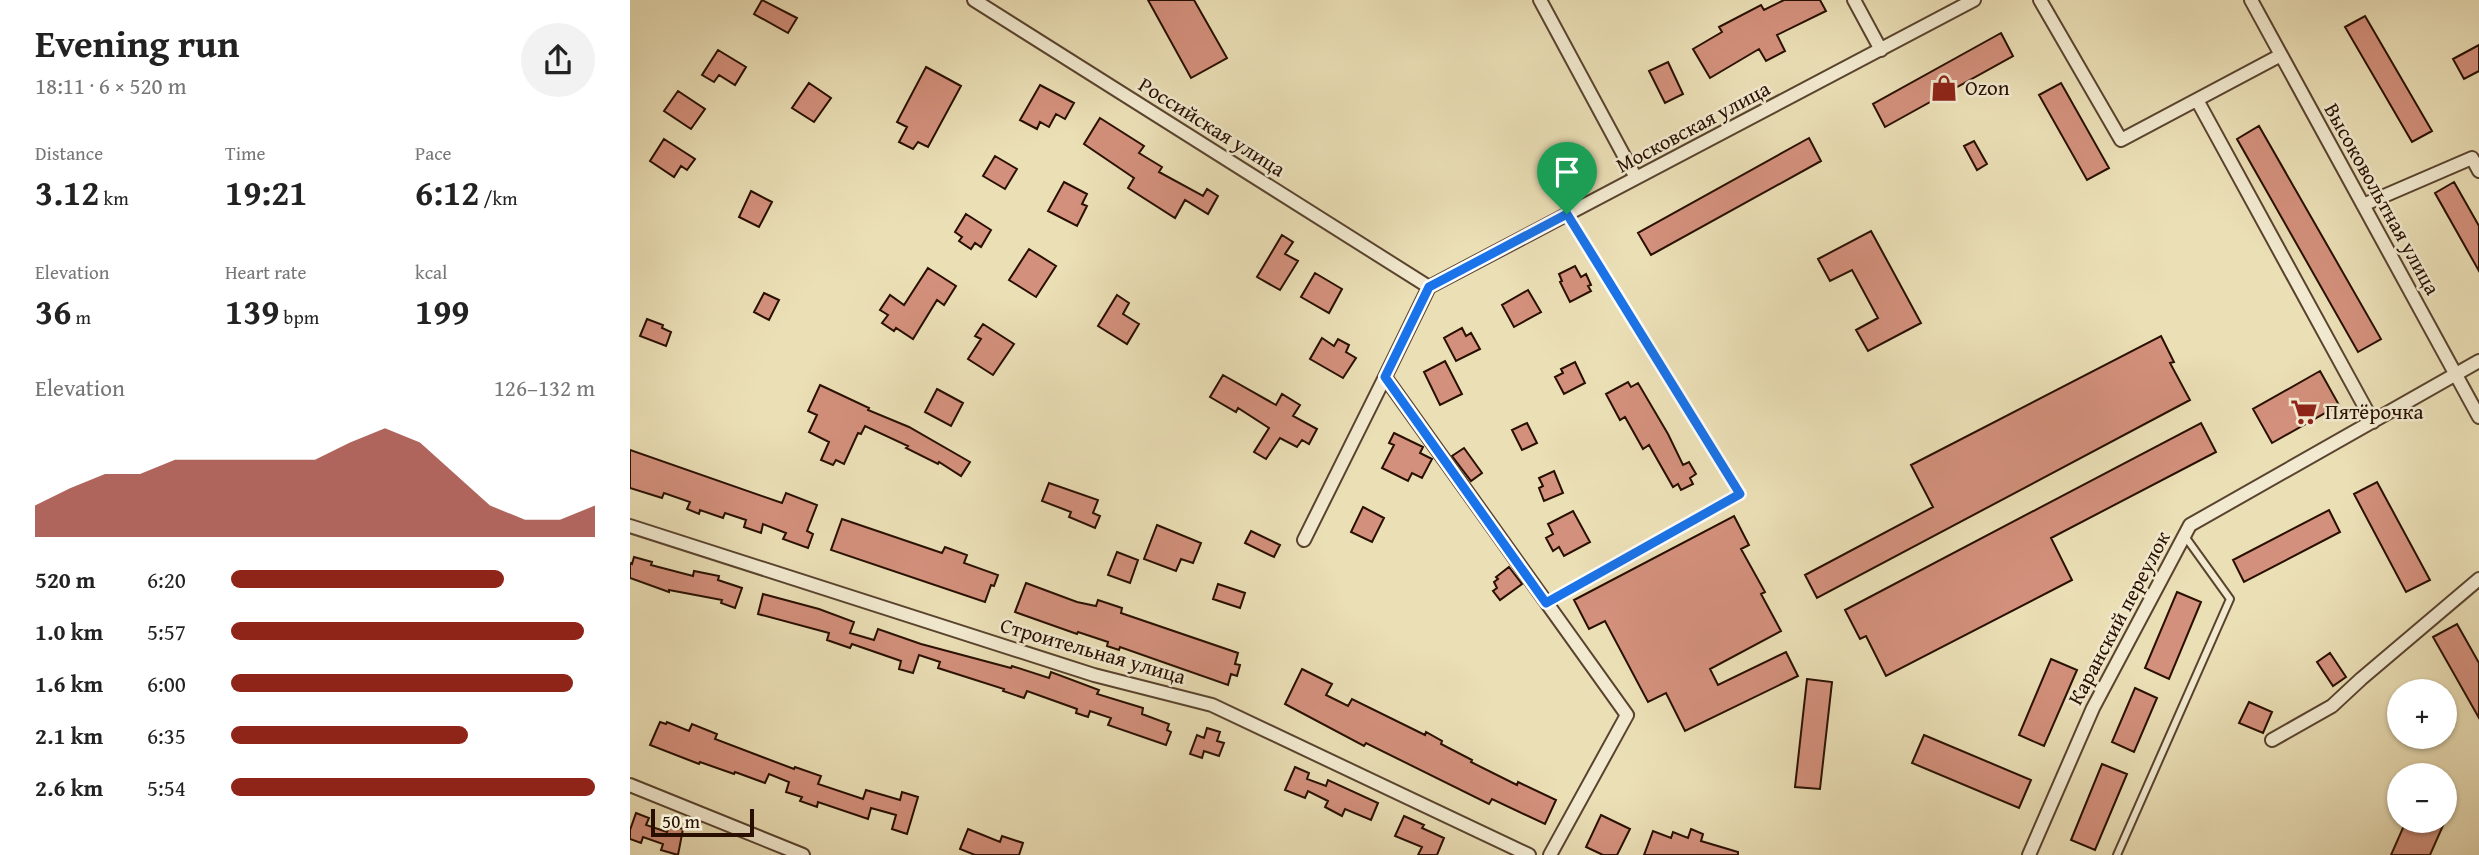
<!DOCTYPE html>
<meta charset="utf-8">
<style>
body{margin:0;font-family:"Gentium Book Plus",serif;background:#f2f2f2;color:#222;height:100vh;display:flex;flex-direction:column;font-size:26px;white-space:nowrap}
*{box-sizing:border-box;margin:0}
p{font-size:23px;color:#767676}
.icon{flex:none;width:38px;height:38px;fill:none;stroke:currentColor;stroke-width:2;stroke-linecap:round;stroke-linejoin:round}
.map{position:relative;flex:1;overflow:hidden}
.details{display:flex;flex-direction:column;background:#fff;width:630px}
.details>*{flex:none}
.buttons{position:absolute;left:1757px;top:679px;display:grid;gap:14px}
.buttons a{display:grid;place-items:center;width:70px;height:70px;border-radius:50%;background:#fff;box-shadow:0 2px 5px #0004;font-size:35px}
.scale{position:absolute;left:21px;bottom:18px;width:103px;box-sizing:border-box;padding-left:7px;border:4px solid #280f00;border-top:0;font-size:19px;line-height:24px;white-space:nowrap;color:#280f00;-webkit-text-stroke:5px #f2ead0;paint-order:stroke}
.pin{position:absolute;display:grid;place-items:center;width:60px;height:60px;color:#fff;margin:-72px -30px;border-radius:50% 50% 50% 0;rotate:-45deg;box-shadow:0 0 7px #0007}
.pin .icon{rotate:45deg}
.round{display:grid;place-items:center;flex:none;width:74px;height:74px;border-radius:37px;background:#f2f2f2}
.overview{display:flex;align-items:center;justify-content:space-between;height:119px;padding:0 35px}
h1{font-size:38px;font-weight:600;line-height:52px}
.stats{display:grid;grid-template-columns:repeat(3,1fr);gap:10px;height:119px;padding:7px 35px}
.stats div{display:grid;align-content:center}
.stats b{font-size:35px;font-weight:600}
.stats small{font-size:19px;font-weight:400}
.stats p{font-size:19px}
.chart{height:196px;padding:14px 35px}
.chart p{display:flex;justify-content:space-between}
.chart svg{width:100%;height:126px;margin-top:7px;fill:#8f2418;opacity:.7}
ul{padding:0 35px;list-style:none;font-size:23px}
li{display:grid;grid-template-columns:112px 84px 1fr;align-items:center;height:52px}
li i{height:18px;border-radius:9px;background:#8f2418}
main{display:flex;flex:1;min-height:0}
.map>svg:first-child{display:block}
</style>
<main>
<section class="details">
<div class="overview"><div><h1>Evening run</h1><p>18:11 · 6 × 520 m</p></div><a class="round"><svg class="icon" aria-label="share" viewBox="0 0 24 24"><path d="M12 15V3M7 8l5-5 5 5M5 13v7h14v-7"/></svg></a></div>
<div class="stats">
<div><p>Distance</p><b>3.12<small> km</small></b></div>
<div><p>Time</p><b>19:21</b></div>
<div><p>Pace</p><b>6:12<small> /km</small></b></div>
</div>
<div class="stats">
<div><p>Elevation</p><b>36<small> m</small></b></div>
<div><p>Heart rate</p><b>139<small> bpm</small></b></div>
<div><p>kcal</p><b>199</b></div>
</div>
<div class="chart"><p><span>Elevation</span>126–132 m</p>
<svg viewBox="0 0 160 44" preserveAspectRatio="none"><path d="M0 44V33L10 27L20 22L30 22L40 17L50 17L60 17L70 17L80 17L90 11L100 6L110 11L120 22L130 33L140 38L150 38L160 33V44z"/></svg>
</div>
<ul>
<li><b>520 m</b>6:20<i style="width:75%"></i></li>
<li><b>1.0 km</b>5:57<i style="width:97%"></i></li>
<li><b>1.6 km</b>6:00<i style="width:94%"></i></li>
<li><b>2.1 km</b>6:35<i style="width:65%"></i></li>
<li><b>2.6 km</b>5:54<i style="width:100%"></i></li>
</ul>
</section>
<div class="map">
<svg width="1849" height="855" viewBox="0 0 1849 855">
<rect width="100%" height="100%" fill="#ebdfb6"/>
<filter id="stains"><feTurbulence type="fractalNoise" baseFrequency=".00286" numOctaves="4"/><feColorMatrix values="0 0 0 0 .2 0 0 0 0 .09 0 0 0 0 .02 0 0 0 .5 -.17"/></filter>
<radialGradient id="worn" r=".72"><stop offset=".6" stop-color="#630" stop-opacity="0"/><stop offset="1" stop-color="#630" stop-opacity=".3"/></radialGradient>
<path fill="#d3907c" stroke="#280f00" stroke-width="2" d="M132 0 167 18 158 33 124 14Z
M518 0H564L597 58 561 78Z
M1154 0H1190L1196 11 1147 35 1155 51 1136 61 1129 49 1080 78 1063 49 1092 32 1089 27 1131 5 1134 10Z
M1735 16 1802 131 1782 142 1715 27Z
M1371 33 1383 56 1255 127 1243 104Z
M1849 45V71L1834 79 1823 59Z
M88 50 116 67 105 85 89 75 84 82 72 75Z
M1038 62 1053 94 1035 103 1019 71Z
M296 67 331 86 298 147 288 142 283 149 269 142 277 127 267 122Z
M179 83 201 98 184 122 162 108Z
M1431 83 1479 168 1457 180 1409 95Z
M410 85 444 103 435 119 426 114 419 127 410 122 407 129 390 120Z
M48 91 75 109 61 129 34 111Z
M470 118 514 146 509 153 532 167 529 172 573 196 577 189 588 196 578 214 555 200 545 218 498 188 504 178 454 144Z
M1629 126 1751 339 1728 352 1607 139Z
M1179 138 1191 161 1021 255 1008 233Z
M34 139 65 159 57 170 51 166 44 177 20 161Z
M1344 141 1357 164 1347 170 1334 146Z
M365 156 387 169 375 189 353 176Z
M434 182 457 194 452 204 457 206 447 226 418 211Z
M1824 182 1849 226V271L1805 193Z
M121 191 142 202 129 227 109 217Z
M336 214 361 230 351 247 345 243 341 249 329 241 332 237 325 232Z
M1241 231 1291 323 1238 351 1226 330 1248 318 1222 270 1200 281 1188 259Z
M652 235 663 242 655 254 668 261 650 290 627 277Z
M399 249 426 266 406 297 379 280Z
M945 266 951 277 956 274 961 285 958 286 961 291 940 302 930 282 932 281 929 274Z
M298 268 326 286 314 305 307 300 283 339 266 328 264 331 252 323 258 315 250 310 260 295 274 305Z
M685 273 712 289 699 313 671 297Z
M898 290 911 312 884 327 872 305Z
M134 293 149 300 139 320 124 312Z
M487 295 499 303 493 314 509 324 497 344 468 326Z
M17 319 33 325 32 328 41 332 36 346 10 336Z
M353 324 384 344 363 375 338 359 351 339 345 336Z
M832 328 836 336 841 333 850 349 826 361 814 338Z
M1531 336 1544 362 1540 363 1560 400 1187 598 1175 575 1303 507 1281 465Z
M692 338 704 346 708 339 719 345 716 352 726 358 713 378 680 359Z
M815 361 832 394 810 405 794 372Z
M945 362 955 383 934 394 925 377 933 373 931 369Z
M1690 371 1709 405 1642 443 1623 409Z
M593 375 646 405 652 394 670 405 663 416 687 429 679 444 672 440 667 447 650 438 636 459 624 452 639 428 608 408 606 412 580 397Z
M998 382 1001 387 1008 383 1038 434 1053 465 1059 462 1066 474 1060 478 1063 484 1051 490 1048 484 1043 487 1019 445 1013 449 995 417 990 420 976 394Z
M190 385 239 408 238 410 279 427 340 462 331 476 309 462 308 464 276 448 278 446 235 426 231 434 228 433 214 464 206 460 203 465 191 460 199 442 179 432 187 415 178 411Z
M307 389 333 403 321 426 295 412Z
M897 423 907 443 892 450 882 430Z
M1571 423 1586 452 1421 538 1442 580 1256 676 1236 636 1230 639 1215 610Z
M764 433 793 447 790 453 802 459 792 478 782 473 778 481 752 468 764 445 759 443Z
M834 448 852 473 841 481 822 456Z
M0 450 152 503 156 493 187 505 177 531 183 534 178 548 153 539 156 533 133 524 131 533 114 527 116 520 95 513 93 518 70 510 69 514 57 509 60 502 34 493 32 498 0 488Z
M924 471 933 493 914 501 909 488 913 486 909 478Z
M1747 482 1800 580 1776 592 1724 494Z
M419 483 468 500 463 513 470 516 465 528 439 517 441 512 412 501Z
M733 507 754 518 742 542 721 532Z
M1699 510 1710 532 1614 582 1603 560Z
M943 511 960 542 934 556 929 547 923 551 916 538 923 534 918 524Z
M1104 516 1119 545 1111 549 1135 592 1131 594 1151 631 1080 669 1088 685 1156 652 1168 676 1055 731 1036 693 1018 702 975 621 959 629 944 600Z
M212 519 312 553 315 547 337 555 334 563 368 575 364 586 361 585 355 602 201 550Z
M527 525 571 543 563 563 551 559 546 571 514 559Z
M621 531 650 545 644 557 615 543Z
M487 552 508 560 500 583 478 575Z
M4 557 22 562 21 565 63 576 64 571 89 576 88 580 112 588 105 608 91 603 92 600 39 590V592L0 578V563L2 564Z
M879 567 892 584 870 600 863 591 867 588 864 582 868 579 866 577Z
M396 583 447 602 466 606 468 600 492 608 491 613 608 653 605 664 610 665 607 676 601 674 598 685 490 647 489 650 477 646 478 642 448 632 447 634 385 612Z
M588 584 615 593 610 608 583 599Z
M1547 592 1571 602 1539 679 1515 668Z
M133 594 189 609 224 622 220 633 244 640 248 629 291 644 381 668 382 666 419 678 421 672 469 690 467 694 513 708 512 714 539 724 537 730 541 732 536 745 478 725 481 718 460 711 458 717 446 713 447 709 397 691 394 698 373 691 374 689 308 668 310 662 289 655 283 673 269 669 271 661 222 644 220 648 197 640 199 633 128 614Z
M1827 624 1849 663V718L1803 637Z
M1700 653 1716 677 1703 686 1687 662Z
M1421 659 1447 670 1414 746 1389 735Z
M672 669 702 684 696 695 718 706 722 699 795 735 796 732 812 741 811 744 842 760 841 762 887 785 888 782 926 800 915 824 862 799 859 804 736 743 734 746 655 704Z
M1177 679 1202 682 1190 789 1165 787Z
M1505 688 1527 698 1504 752 1482 742Z
M1619 702 1642 712 1633 733 1609 723Z
M30 722 36 724 37 722 59 731 62 724 87 734 85 739 164 769 165 767 191 776 188 784 233 799 236 790 270 800 272 792 288 797 277 834 262 829 266 815 241 808 238 819 188 802 187 807 170 801 172 797 156 792 159 782 139 774 135 783 105 772 104 774 70 762 69 764 20 745Z
M577 728 590 732 587 741 594 743 589 756 574 751 572 758 560 754 567 735 574 738Z
M1294 735 1401 780 1389 808 1282 763Z
M1472 764 1497 774 1465 850 1441 840Z
M665 767 679 773 677 779 696 786 698 780 748 803 741 820 715 809 712 816 695 807 698 801 678 791 675 798 655 790Z
M6 813 19 818 16 825 37 832 40 825 53 829 48 855 31 850 33 844 13 837 11 843 0 839V830Z
M971 815 1000 829 987 855H973L956 847Z
M774 816 794 825 792 828 814 838 807 855H788L792 847 765 836Z
M1776 821H1815L1800 855H1761Z
M338 829 370 842 372 836 393 843 389 855H345L330 849Z
M1061 829 1073 834 1071 841 1108 852V855H1014L1023 831 1041 838 1043 832 1058 838Z"/>
<g fill="none" stroke-linecap="round" stroke-linejoin="round">
<defs>
<path id="lane" d="M916 603 1110 494 937 214
M1487 855 1600 599 1554 535"/>
<path id="street" d="M344 0 799 287
M910 0 1006 178
M1224 0 1251 50
M1410 0 1491 140 1651 55
M1621 0 1849 417
M1567 100 1743 422
M1733 205 1842 158 1849 171
M799 287 755 377 997 715 920 855
M799 287 1344 0
M0 526 464 675 582 705 899 855
M674 540 755 377
M1642 740 1702 706 1731 679 1849 579
M0 785 173 855
M1399 855 1463 708 1560 525 1849 361"/>
</defs>
<use href="#lane" stroke="#59432e" stroke-width="10"/>
<use href="#street" stroke="#59432e" stroke-width="16"/>
<use href="#lane" stroke="#f2ead0" stroke-width="6"/>
<use href="#street" stroke="#f2ead0" stroke-width="12"/>
</g>
<g fill="none" stroke-linecap="round" stroke-linejoin="round">
<defs>
<path id="route" d="M937 214 1110 494 916 603 755 377 799 287Z"/>
</defs>
<use href="#route" stroke="#fff" stroke-width="14"/>
<use href="#route" stroke="#1a73e8" stroke-width="9"/>
</g>
<defs>
<symbol id="shop-bare" viewBox="-9 -9 18 18"><path d="M-5-2.5h2.3a2.7 3.5 0 0 1 5.4 0H5L5.5 6h-11ZM-1.5-2.5h3a1.5 2.3 0 0 0-3 0Z" fill="#8f2418" stroke="#f2ead0" stroke-width="2.5" paint-order="stroke"/></symbol>
<symbol id="supermarket-bare" viewBox="-9 -9 18 18"><path d="M-6-5.5h2.5l.6 2H6L4.5 2H-2.5L-4.4-4H-6ZM-1.5 3.2a1.3 1.3 0 1 0 .1 0ZM3 3.2a1.3 1.3 0 1 0 .1 0Z" fill="#8f2418" stroke="#f2ead0" stroke-width="2.5" paint-order="stroke"/></symbol>
</defs>
<g fill-rule="evenodd">
<use href="#shop-bare" x="1295" y="69" width="38" height="38"/>
<use href="#supermarket-bare" x="1655" y="393" width="38" height="38"/>
</g>
<g text-anchor="middle" stroke-width="5" stroke-linejoin="round" paint-order="stroke">
<g font-size="21" fill="#280f00" stroke="#f2ead0" text-anchor="start">
<text x="1335" y="95">Ozon</text>
<text x="1695" y="419">Пятёрочка</text>
</g>
<g font-size="21" fill="#280f00" stroke="#f2ead0">
<text transform="translate(582 127) rotate(32)" y="7">Российская улица</text>
<text transform="translate(1063 127) rotate(-28)" y="7">Московская улица</text>
<text transform="translate(1752 199) rotate(61)" y="7">Высоковольтная улица</text>
<text transform="translate(1489 618) rotate(-62)" y="7">Каранский переулок</text>
<text transform="translate(463 651) rotate(16)" y="7">Строительная улица</text>
</g>
</g>
<rect width="100%" height="100%" filter="url(#stains)"/>
<rect width="100%" height="100%" fill="url(#worn)"/>
</svg>
<div class="buttons">
<a>+</a>
<a>−</a>
</div>
<div class="scale">50 m</div>
<div class="pin" style="left:937px;top:214px;background:#1e9e55"><svg class="icon" aria-label="arrive" viewBox="0 0 24 24"><path d="M6 21V4h12l-3 4 3 4H6"/></svg></div>
</div>
</main>
